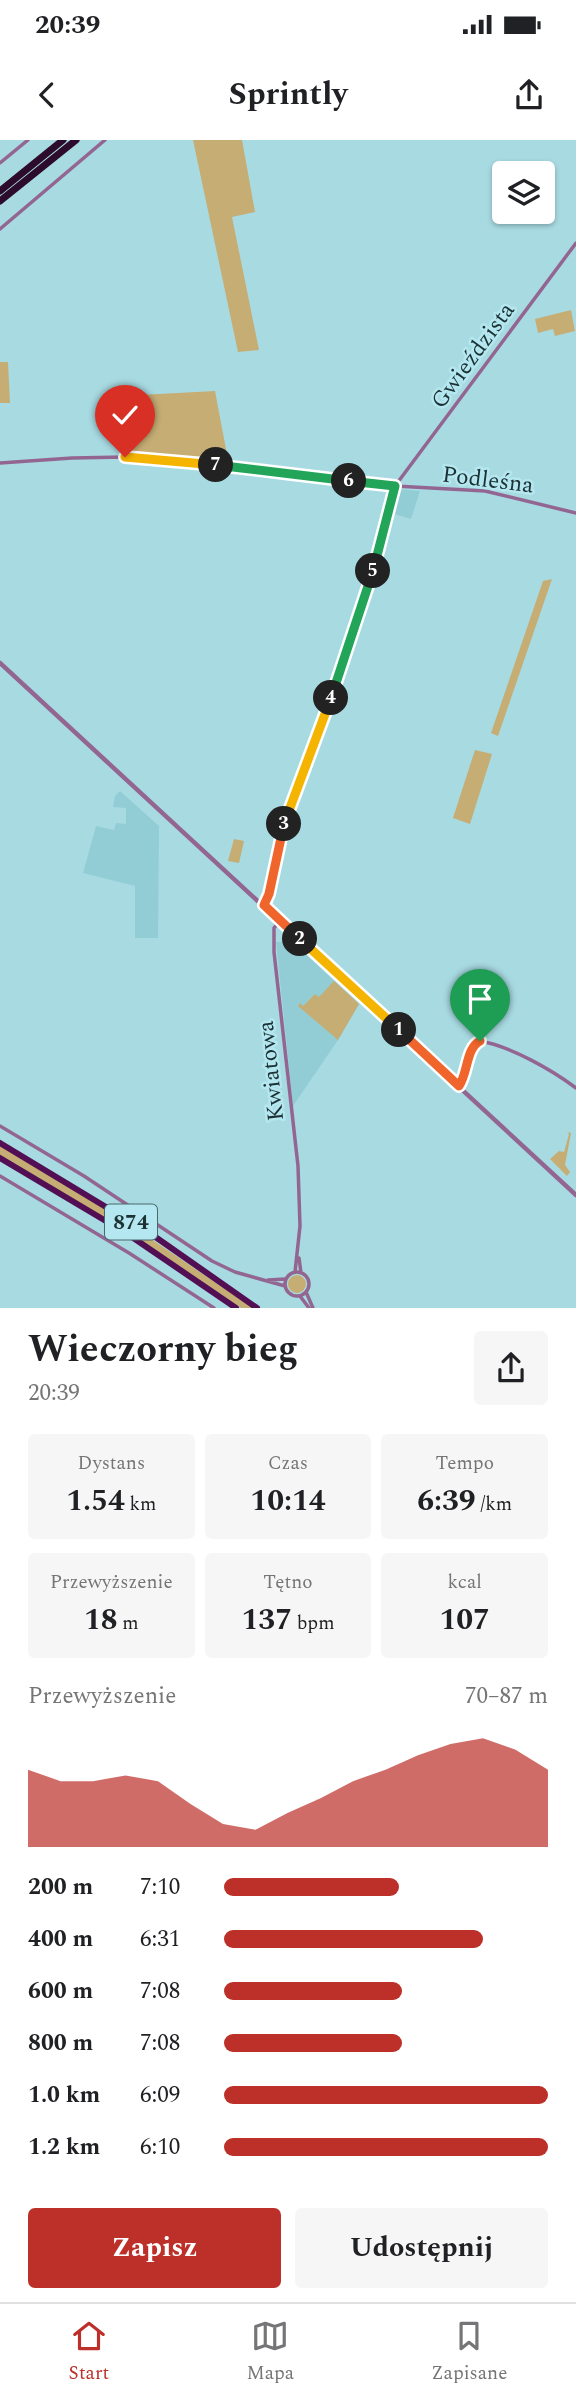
<!DOCTYPE html>
<html lang="pl">
<meta charset="utf-8">
<style>
body{margin:0;font-family:Spectral,serif;background:#f6f6f6;color:#202124;height:100vh;display:flex;flex-direction:column;font-size:26px;white-space:nowrap}
*{box-sizing:border-box;margin:0}
p{font-size:23px;color:#757577}
.icon{flex:none;width:38px;height:38px;fill:none;stroke:currentColor;stroke-width:2;stroke-linecap:round;stroke-linejoin:round}
.map{position:relative;height:1168px;overflow:hidden}
.side{display:flex;flex-direction:column;background:#fff;flex:1}
.side>*{flex:none}
.buttons{position:absolute;left:492px;top:21px;display:grid;gap:14px}
.buttons a{display:grid;place-items:center;width:63px;height:63px;border-radius:7px;background:#fff;box-shadow:0 2px 5px #0004;font-size:35px}
.pin{position:absolute;display:grid;place-items:center;width:60px;height:60px;color:#fff;margin:-72px -30px;border-radius:50% 50% 50% 0;rotate:-45deg;box-shadow:0 0 7px #0007}
.pin .icon{rotate:45deg}
.km{position:absolute;width:35px;height:35px;margin:-18px;border-radius:50%;background:#222;color:#fff;font-size:19px;line-height:35px;text-align:center}
.round{display:grid;place-items:center;flex:none;width:74px;height:74px;border-radius:7px;background:#f6f6f6}
.headline{display:flex;align-items:center;justify-content:space-between;height:119px;padding:0 28px}
h1{font-size:38px;font-weight:700;line-height:52px}
.figures{display:grid;grid-template-columns:repeat(3,1fr);gap:10px;height:119px;padding:7px 28px}
.figures div{display:grid;align-content:center;border-radius:7px;background:#f6f6f6;text-align:center}
.figures b{font-size:30px;font-weight:700}
.figures small{font-size:19px;font-weight:400}
.figures p{font-size:19px}
.chart{height:196px;padding:14px 28px}
.chart p{display:flex;justify-content:space-between}
.chart svg{width:100%;height:126px;margin-top:7px;fill:#bd2f29;opacity:.7}
.cta{display:flex;gap:14px;margin-top:auto;padding:14px 28px}
.cta a{flex:1;height:80px;border-radius:7px;background:#bd2f29;color:#fff;font-size:28px;font-weight:700;line-height:80px;text-align:center}
.cta a+a{background:#f6f6f6;color:#202124}
ul{padding:0 28px;list-style:none;font-size:23px}
li{display:grid;grid-template-columns:112px 84px 1fr;align-items:center;height:52px}
li i{height:18px;border-radius:9px;background:#bd2f29}
.status{display:flex;justify-content:space-between;align-items:center;height:49px;padding:0 35px;background:#fff;direction:ltr}
.status svg{height:19px;fill:currentColor}
header{display:flex;justify-content:space-between;align-items:center;height:91px;padding:0 28px;background:#fff;font-size:32px;font-weight:700}
.menu{display:flex;justify-content:space-around;align-items:center;height:98px;border-top:2px solid #e0e0e0;background:#fff;font-size:19px;color:#757577}
.menu a{display:grid;justify-items:center;gap:4px}
.menu .on{color:#bd2f29}
.map>svg:first-child{display:block}
</style>
<div class="status"><b>20:39</b><svg viewBox="0 0 49 12"><path d="M0 12V9h3v3zM5 12V6h3v6zM10 12V3h3v9zM15 12V0h3v12zM26 1h20v11H26zM47 4h2v5h-2z"/></svg></div>
<header><svg class="icon" aria-label="back" viewBox="0 0 24 24"><path d="M15 5l-7 7 7 7"/></svg>Sprintly<svg class="icon" aria-label="share" viewBox="0 0 24 24"><path d="M12 15V3M7 8l5-5 5 5M5 13v7h14v-7"/></svg></header>
<div class="map">
<svg width="576" height="1168" viewBox="0 0 576 1168">
<rect width="100%" height="100%" fill="#a8dae2"/>
<path fill="#92cdd6" d="M397 349 420 351 411 379 391 373Z
M120 651 159 686 158 798H135V746L83 733 96 686 114 690 116 683 126 684V668L113 667 115 656Z
M276 802H293L359 864 338 900 293 966Z"/>
<path fill="#c6ad74" d="M193 0H242L255 72 232 77 259 210 238 212Z
M571 170 575 191 555 196 553 189 538 193 535 179Z
M0 222H8L10 263H0Z
M215 251 229 325 123 313 121 256Z
M552 439 498 596 491 593 543 441Z
M475 610 492 614 470 684 453 678Z
M234 699 244 701 239 723 228 721Z
M334 841 359 864 338 900 298 866 300 863 303 866 315 854 319 857Z
M567 992 571 993 565 1025 570 1032 567 1036 550 1019 559 1011 564 1012 569 994Z
M0 1006 129 1084 253 1168H241L129 1092 0 1015Z
M288 1144a9 9 0 1 1 18 0a9 9 0 1 1-18 0Z"/>
<g fill="none" stroke-linecap="round" stroke-linejoin="round">
<path stroke="#936692" stroke-width="3.5" d="M0 23 28 0
M0 89 105 0
M0 323 72 318 125 317 167 319 395 346 485 351 576 373
M264 765 269 754 283 687 358 482 395 346 576 103
M280 780 274 788V812L298 1026 300 1086 295 1132
M459 946C468 933 466 908 480 901 510 906 552 930 576 948
M0 986 84 1036 212 1121 235 1132 285 1146
M0 1036 129 1113 214 1168
M299 1118 301 1133
M285 1144a12 12 0 1 1 24 0a12 12 0 1 1-24 0Z
M268 1140 285 1139
M306 1152 313 1168
M300 1156 309 1168"/>
<path stroke="#936692" stroke-width="4.5" d="M0 523 576 1055"/>
<path stroke="#520f53" stroke-width="6" d="M0 1003 154 1096 257 1168
M0 1018 126 1093 236 1168"/>
<path stroke="#2d0b2d" stroke-width="7" d="M0 51 63 0
M0 61 76 0"/>
</g>
<g fill="none" stroke-linecap="round" stroke-linejoin="round">
<defs>
<path id="split-1" d="M399 890 459 946C468 933 466 908 480 901"/>
<path id="split-2" d="M300 799 399 890"/>
<path id="split-3" d="M284 684 269 754 264 765 300 799"/>
<path id="split-4" d="M284 684 331 558"/>
<path id="split-5" d="M331 558 373 431"/>
<path id="split-6" d="M349 341 395 346 373 431"/>
<path id="split-7" d="M216 325 349 341"/>
<path id="split-8" d="M125 317 216 325"/>
</defs>
<use href="#split-1" stroke="#fff" stroke-width="14"/>
<use href="#split-2" stroke="#fff" stroke-width="14"/>
<use href="#split-3" stroke="#fff" stroke-width="14"/>
<use href="#split-4" stroke="#fff" stroke-width="14"/>
<use href="#split-5" stroke="#fff" stroke-width="14"/>
<use href="#split-6" stroke="#fff" stroke-width="14"/>
<use href="#split-7" stroke="#fff" stroke-width="14"/>
<use href="#split-8" stroke="#fff" stroke-width="14"/>
<use href="#split-1" stroke="#f0652b" stroke-width="9"/>
<use href="#split-2" stroke="#f5b400" stroke-width="9"/>
<use href="#split-3" stroke="#f0652b" stroke-width="9"/>
<use href="#split-4" stroke="#f5b400" stroke-width="9"/>
<use href="#split-5" stroke="#22a559" stroke-width="9"/>
<use href="#split-6" stroke="#22a559" stroke-width="9"/>
<use href="#split-7" stroke="#22a559" stroke-width="9"/>
<use href="#split-8" stroke="#f5b400" stroke-width="9"/>
</g>
<g text-anchor="middle" stroke-width="5" stroke-linejoin="round" paint-order="stroke">
<rect fill="#b4e7ef" stroke="#4a686c" stroke-width="2" x="105" y="1064.5" width="52" height="35" rx="5"/>
<g font-size="21" font-weight="bold" fill="#1c3134">
<text x="131" y="1089">874</text>
</g>
<g font-size="23" fill="#1c3134" stroke="#b4e7ef">
<text transform="translate(472 215) rotate(-54)" y="8">Gwieździsta</text>
<text transform="translate(488 339) rotate(7)" y="8">Podleśna</text>
<text transform="translate(270 931) rotate(-96)" y="8">Kwiatowa</text>
</g>
</g>
</svg>
<div class="buttons">
<a><svg class="icon" aria-label="layers" viewBox="0 0 24 24"><path d="M12 4l9 5-9 5-9-5zM3 14l9 5 9-5"/></svg></a>
</div>
<div class="pin" style="left:480px;top:901px;background:#1e9e55"><svg class="icon" aria-label="arrive" viewBox="0 0 24 24"><path d="M6 21V4h12l-3 4 3 4H6"/></svg></div>
<div class="pin" style="left:125px;top:317px;background:#d93025"><svg class="icon" aria-label="check" viewBox="0 0 24 24"><path d="M5 12l5 5 9-10"/></svg></div>
<b class="km" style="left:399px;top:890px">1</b>
<b class="km" style="left:300px;top:799px">2</b>
<b class="km" style="left:284px;top:684px">3</b>
<b class="km" style="left:331px;top:558px">4</b>
<b class="km" style="left:373px;top:431px">5</b>
<b class="km" style="left:349px;top:341px">6</b>
<b class="km" style="left:216px;top:325px">7</b>
</div>
<section class="side">
<div class="headline"><div><h1>Wieczorny bieg</h1><p>20:39</p></div><a class="round"><svg class="icon" aria-label="share" viewBox="0 0 24 24"><path d="M12 15V3M7 8l5-5 5 5M5 13v7h14v-7"/></svg></a></div>
<div class="figures">
<div><p>Dystans</p><b>1.54<small> km</small></b></div>
<div><p>Czas</p><b>10:14</b></div>
<div><p>Tempo</p><b>6:39<small> /km</small></b></div>
</div>
<div class="figures">
<div><p>Przewyższenie</p><b>18<small> m</small></b></div>
<div><p>Tętno</p><b>137<small> bpm</small></b></div>
<div><p>kcal</p><b>107</b></div>
</div>
<div class="chart"><p><span>Przewyższenie</span>70–87 m</p>
<svg viewBox="0 0 160 44" preserveAspectRatio="none"><path d="M0 44V17L10 21L20 21L30 19L40 21L50 29L60 36L70 38L80 32L90 27L100 21L110 17L120 12L130 8L140 6L150 10L160 17V44z"/></svg>
</div>
<ul>
<li><b>200 m</b>7:10<i style="width:54%"></i></li>
<li><b>400 m</b>6:31<i style="width:80%"></i></li>
<li><b>600 m</b>7:08<i style="width:55%"></i></li>
<li><b>800 m</b>7:08<i style="width:55%"></i></li>
<li><b>1.0 km</b>6:09<i style="width:100%"></i></li>
<li><b>1.2 km</b>6:10<i style="width:100%"></i></li>
</ul>
<div class="cta"><a>Zapisz</a><a>Udostępnij</a></div>
</section>
<nav class="menu">
<a class="on"><svg class="icon" aria-label="home" viewBox="0 0 24 24"><path d="M3 11l9-7 9 7M6 9v11h12V9"/></svg>Start</a>
<a><svg class="icon" aria-label="map" viewBox="0 0 24 24"><path d="M3 6l6-2 6 2 6-2v14l-6 2-6-2-6 2zM9 4v14M15 6v14"/></svg>Mapa</a>
<a><svg class="icon" aria-label="saved" viewBox="0 0 24 24"><path d="M7 4h10v16l-5-4-5 4z"/></svg>Zapisane</a>
</nav>
